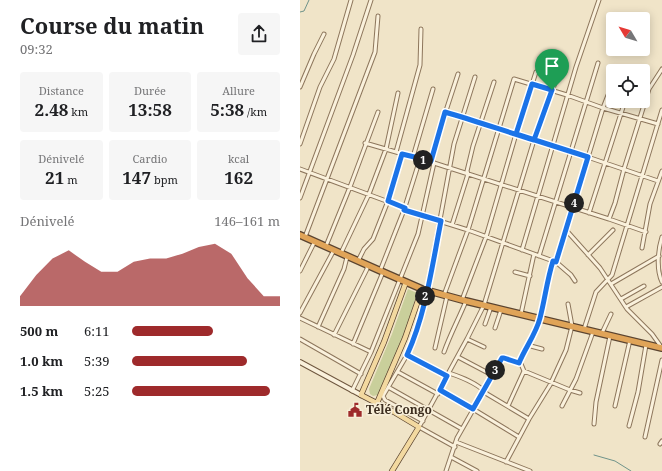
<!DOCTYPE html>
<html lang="fr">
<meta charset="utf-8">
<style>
body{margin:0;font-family:"Noto Serif",serif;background:#f6f6f6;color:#202124;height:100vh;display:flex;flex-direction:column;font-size:15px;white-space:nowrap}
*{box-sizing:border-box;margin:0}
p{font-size:13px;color:#757577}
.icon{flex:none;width:22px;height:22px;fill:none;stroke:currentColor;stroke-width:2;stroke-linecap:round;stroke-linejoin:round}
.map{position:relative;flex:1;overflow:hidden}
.panel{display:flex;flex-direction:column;background:#fff;width:300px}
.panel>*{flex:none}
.needle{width:26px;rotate:308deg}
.buttons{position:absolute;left:306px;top:12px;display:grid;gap:8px}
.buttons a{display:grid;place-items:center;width:44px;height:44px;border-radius:4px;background:#fff;box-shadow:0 2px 10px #0003;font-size:20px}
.pin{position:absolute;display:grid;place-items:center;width:34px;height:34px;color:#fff;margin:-41px -17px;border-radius:50% 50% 50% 0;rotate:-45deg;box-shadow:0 0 4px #0007}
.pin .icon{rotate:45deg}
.km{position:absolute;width:20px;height:20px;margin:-10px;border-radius:50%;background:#222;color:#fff;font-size:11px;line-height:20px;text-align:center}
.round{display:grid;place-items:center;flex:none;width:42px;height:42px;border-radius:4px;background:#f6f6f6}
.overview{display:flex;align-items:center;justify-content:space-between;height:68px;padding:0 20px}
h1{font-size:22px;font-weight:700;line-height:30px}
.figures{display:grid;grid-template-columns:repeat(3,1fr);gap:6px;height:68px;padding:4px 20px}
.figures div{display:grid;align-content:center;border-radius:4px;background:#f6f6f6;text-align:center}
.figures b{font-size:17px;font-weight:700}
.figures small{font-size:11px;font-weight:400}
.figures p{font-size:11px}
.chart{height:112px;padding:8px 20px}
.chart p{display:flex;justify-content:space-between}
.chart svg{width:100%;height:72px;margin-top:4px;fill:#9e2a2b;opacity:.7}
ul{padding:0 20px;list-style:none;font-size:13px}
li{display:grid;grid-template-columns:64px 48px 1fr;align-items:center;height:30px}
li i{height:10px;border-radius:5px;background:#9e2a2b}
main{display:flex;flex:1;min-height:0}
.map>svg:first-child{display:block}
</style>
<main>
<section class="panel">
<div class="overview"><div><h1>Course du matin</h1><p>09:32</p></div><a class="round"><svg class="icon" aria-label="share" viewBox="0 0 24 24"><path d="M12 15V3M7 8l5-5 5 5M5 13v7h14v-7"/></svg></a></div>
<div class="figures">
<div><p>Distance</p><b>2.48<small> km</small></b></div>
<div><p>Durée</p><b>13:58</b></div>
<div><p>Allure</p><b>5:38<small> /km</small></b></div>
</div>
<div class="figures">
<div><p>Dénivelé</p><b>21<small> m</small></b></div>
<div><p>Cardio</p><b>147<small> bpm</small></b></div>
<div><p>kcal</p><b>162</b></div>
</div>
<div class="chart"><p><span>Dénivelé</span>146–161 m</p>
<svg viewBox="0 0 160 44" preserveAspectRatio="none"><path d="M0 44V38L10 25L20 15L30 10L40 17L50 23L60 23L70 17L80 15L90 15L100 12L110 8L120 6L130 12L140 27L150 38L160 38V44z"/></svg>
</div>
<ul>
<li><b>500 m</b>6:11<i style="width:55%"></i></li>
<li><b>1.0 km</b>5:39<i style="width:78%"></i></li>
<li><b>1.5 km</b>5:25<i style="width:93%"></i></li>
</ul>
</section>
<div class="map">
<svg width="362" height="471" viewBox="0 0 362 471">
<rect width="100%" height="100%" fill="#f0e4c8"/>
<path fill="#c9cf9b" d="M108 289 117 293 104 336 81 390 78 395 73 396 70 394 69 389 92 334Z"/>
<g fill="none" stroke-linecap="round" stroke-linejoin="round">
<path stroke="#6f938a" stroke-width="1" d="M0 12 4 11 9 0
M294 455 315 461 331 471"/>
<defs>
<path id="street" d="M0 87 14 54 24 34
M145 112 270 151 358 181
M0 144 20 87 34 59 51 0
M96 152 120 65 121 29
M113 157 133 89
M131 161 140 129 158 74
M134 163 309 219 346 232
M0 169 105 208
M0 198 53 55 71 0
M104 210 168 230 256 262 271 275 275 281
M289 213 325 101
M309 219 315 203 324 169 349 89 362 69
M152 225 168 174 167 171 173 146 194 82
M266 230 300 268 327 309 352 334 362 348
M5 237 75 52 78 16
M362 237C358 250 356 269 362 282
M26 246 50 187 78 112
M342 248 350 204 362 171
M222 250 276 67 299 0
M41 253 69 194 86 149 98 93
M288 255 313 230
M239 256 298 63
M58 261 64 249 73 239 88 201 102 154
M256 262 303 108 312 85
M0 271 15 241
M80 271 104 210 120 159
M215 272 230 276
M311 284 359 256
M144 295 168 230 214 79 267 95 303 108 358 124
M321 299 344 286
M162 300 186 237 216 134 236 72
M326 307 362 287
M0 313 34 250
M221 314 234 254
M0 318 71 352
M185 324 191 307
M18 327 44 269 47 257
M195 328 201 310
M284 329 296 292 312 275 362 110
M302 333 311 314
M34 335 67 269V265
M0 339 61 374
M167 339 184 347
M53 344 83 272
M227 345 242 349
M135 348 147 296
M144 352C150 335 159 318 166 301
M107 355 147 376
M158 357 192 375
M219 363 240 319 253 261
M224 371 270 390 280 393
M98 372 138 394
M149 373C161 377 178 383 187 394L229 419
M88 387 162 429
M139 390 173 409 219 437
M52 391 71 352 118 234 134 163 133 161 120 159 65 143
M262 406 276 379 293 332
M315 406 330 340
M123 421 85 400 83 396 107 355 115 336 127 290 154 144 175 77
M294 424 296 402 310 336
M329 426 338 392 346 345
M345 437 362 360
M156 442 230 471
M360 444 362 441
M155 447 119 427 167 339 184 305 234 140 258 75
M151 457 177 471
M206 462 229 419 250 385 266 350 272 326 268 304
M146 471 157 438 202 359 204 357 221 364 224 371 208 406"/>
<path id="secondary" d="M0 362 61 395"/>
<path id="primary" d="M77 403 105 338 122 289
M92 471 119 427 94 412 61 395 84 342 106 282"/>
<path id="highway" d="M0 235 83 272 122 289 166 301 362 348"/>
</defs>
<use href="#street" stroke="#8d765c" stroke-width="5"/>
<use href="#secondary" stroke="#6f573f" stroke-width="6"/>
<use href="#primary" stroke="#5b4430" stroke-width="6"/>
<use href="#highway" stroke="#5b4430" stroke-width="8"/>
<use href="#street" stroke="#faf1dc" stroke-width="3"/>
<use href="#secondary" stroke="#faf1dc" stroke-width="4"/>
<use href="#primary" stroke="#f3d9a0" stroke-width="4.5"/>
<use href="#highway" stroke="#e0a458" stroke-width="5.5"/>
</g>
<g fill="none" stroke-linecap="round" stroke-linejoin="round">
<defs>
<path id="route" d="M252 90 234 140C205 131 175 121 145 112L131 161 102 154 88 201 105 208 104 210 141 221C132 266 126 313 107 355L147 376 140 390 173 409 202 358H204L219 363C225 348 236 334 240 318 245 299 247 280 253 261L256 262 288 157 216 134 232 84 252 90"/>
</defs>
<use href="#route" stroke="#fff" stroke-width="8"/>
<use href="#route" stroke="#1a73e8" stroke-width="5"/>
</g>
<defs>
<symbol id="civic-bare" viewBox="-9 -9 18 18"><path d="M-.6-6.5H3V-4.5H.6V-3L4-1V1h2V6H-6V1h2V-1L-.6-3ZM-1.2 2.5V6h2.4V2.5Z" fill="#9e2a2b" stroke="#f7eed8" stroke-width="2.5" paint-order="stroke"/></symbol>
</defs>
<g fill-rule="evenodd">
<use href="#civic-bare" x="45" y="400" width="20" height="20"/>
</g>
<g text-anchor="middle" stroke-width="3.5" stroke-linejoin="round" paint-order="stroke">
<g font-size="12" font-weight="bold" fill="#3d2e20" stroke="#f7eed8" text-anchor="start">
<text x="66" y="414">Télé Congo</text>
</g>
</g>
</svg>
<div class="buttons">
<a><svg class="needle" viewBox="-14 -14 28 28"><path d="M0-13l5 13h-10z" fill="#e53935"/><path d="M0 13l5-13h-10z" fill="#757577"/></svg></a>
<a><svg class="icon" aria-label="locate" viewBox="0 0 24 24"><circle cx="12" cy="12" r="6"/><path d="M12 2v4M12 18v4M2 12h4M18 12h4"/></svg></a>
</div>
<div class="pin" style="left:252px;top:90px;background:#1e9e55"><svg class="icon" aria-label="arrive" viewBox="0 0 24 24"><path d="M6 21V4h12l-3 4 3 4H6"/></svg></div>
<b class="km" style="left:123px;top:160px">1</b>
<b class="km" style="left:125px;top:296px">2</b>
<b class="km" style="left:195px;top:370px">3</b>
<b class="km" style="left:274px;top:203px">4</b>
</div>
</main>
